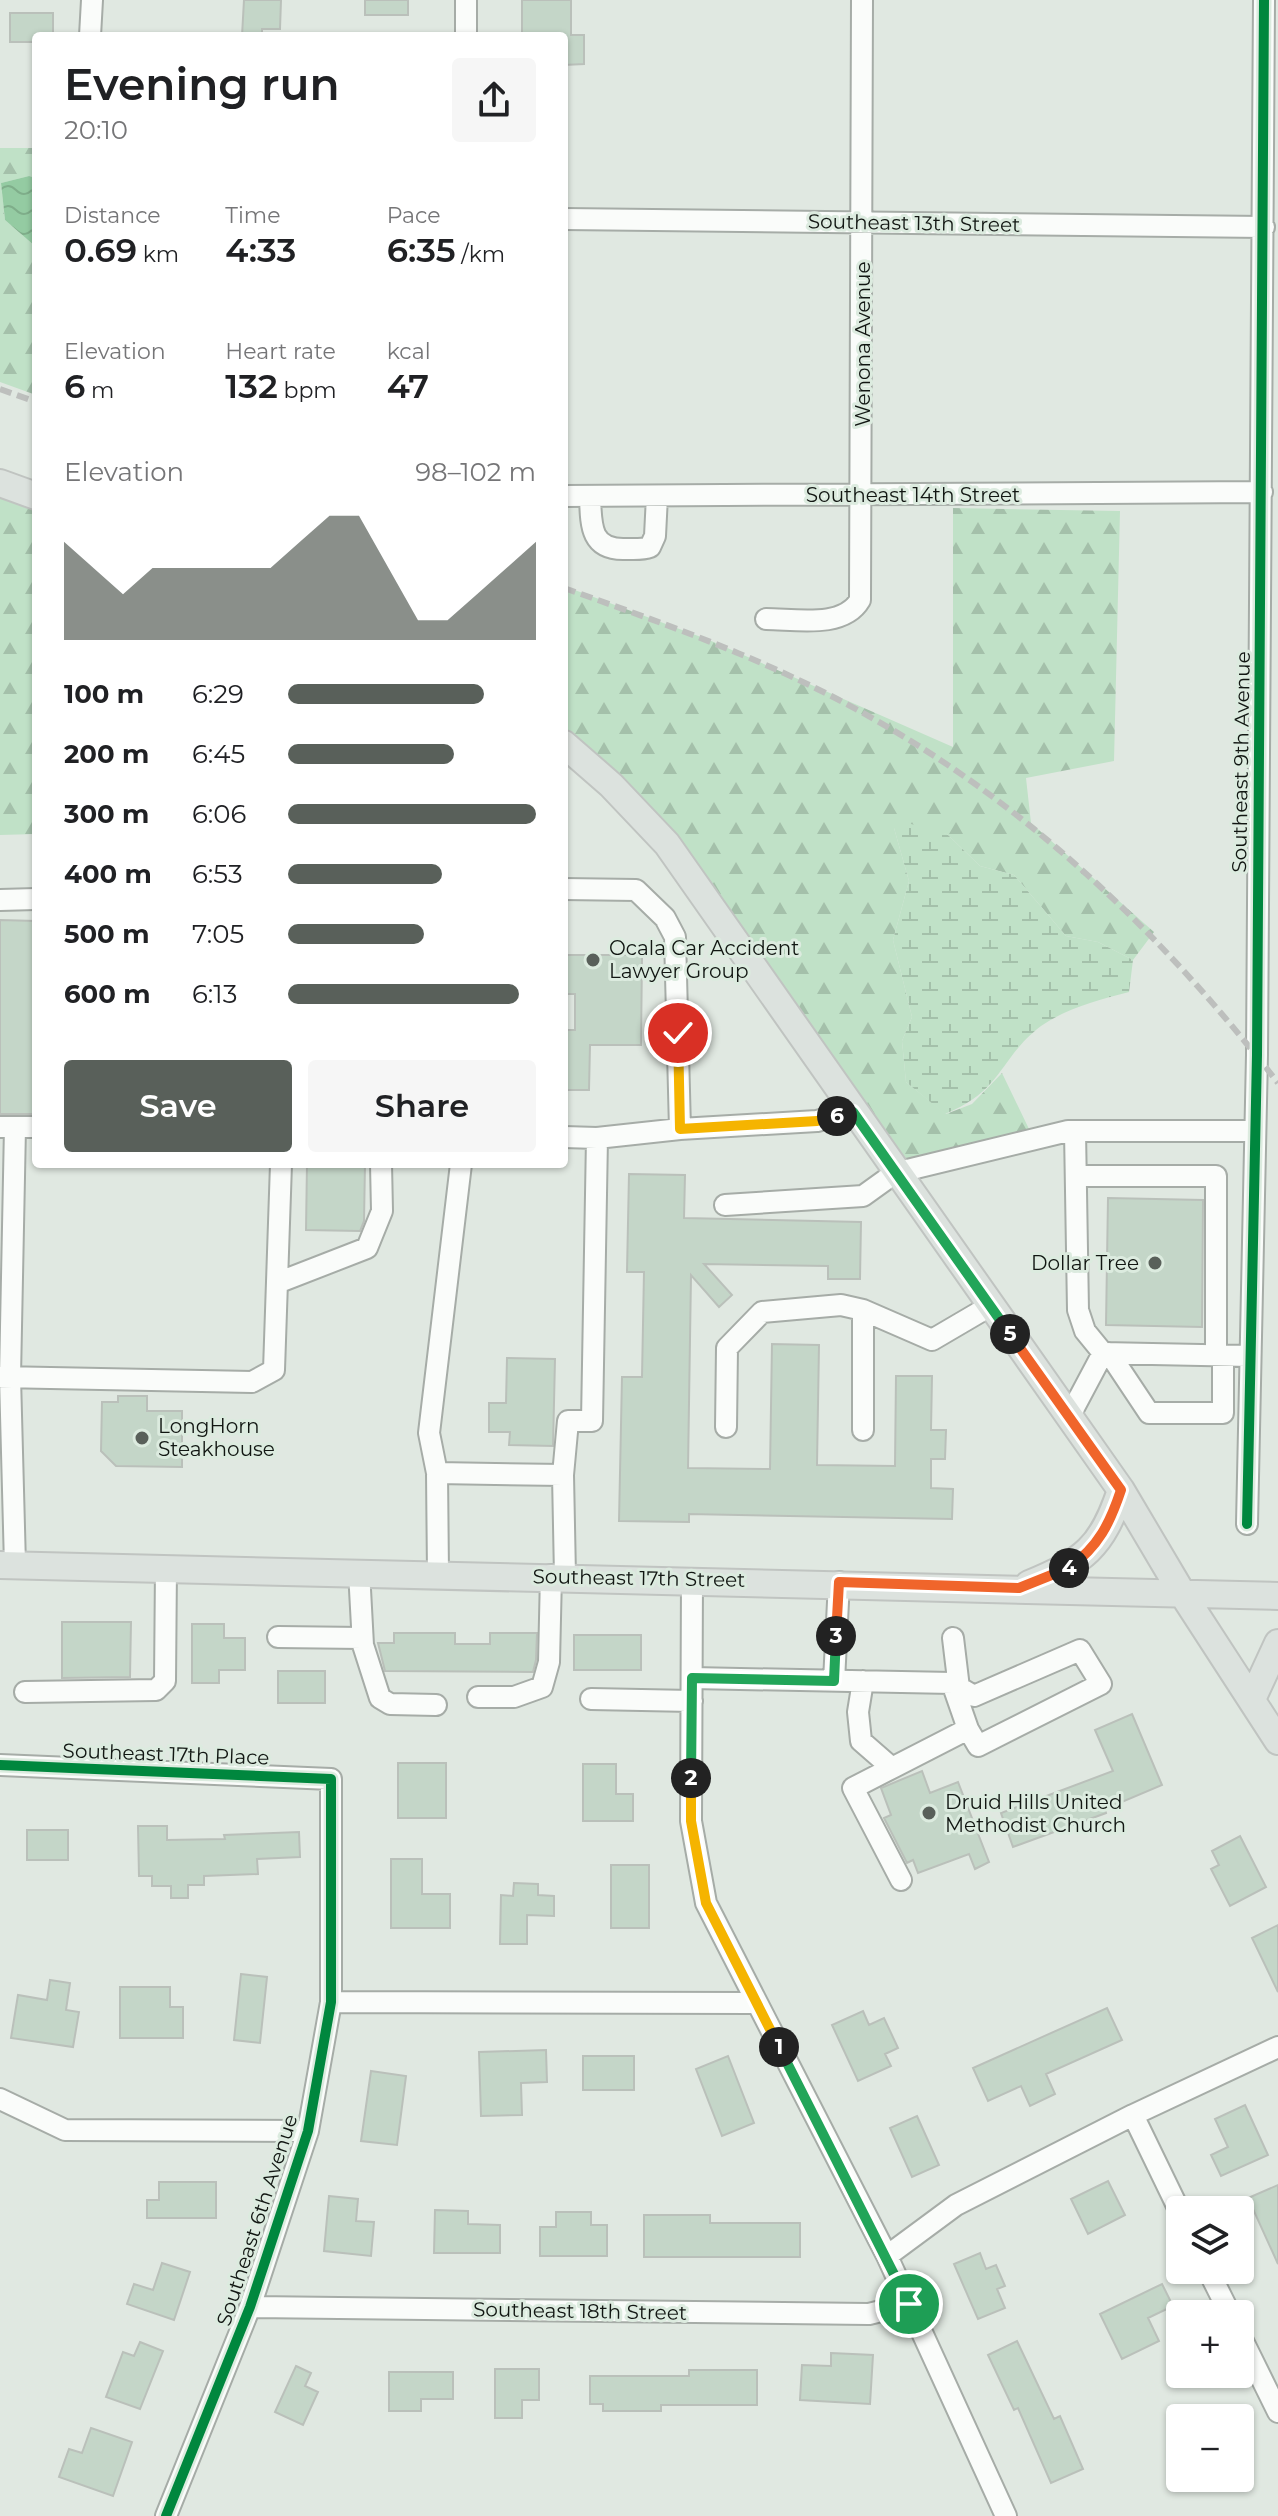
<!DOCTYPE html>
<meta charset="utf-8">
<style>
body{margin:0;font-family:Montserrat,sans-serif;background:#f6f6f6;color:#202124;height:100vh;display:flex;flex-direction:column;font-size:30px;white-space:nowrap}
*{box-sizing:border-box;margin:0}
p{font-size:26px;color:#757577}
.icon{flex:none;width:44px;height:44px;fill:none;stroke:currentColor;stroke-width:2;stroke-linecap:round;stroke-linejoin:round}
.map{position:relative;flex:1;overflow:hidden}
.side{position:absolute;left:32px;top:32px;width:536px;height:1136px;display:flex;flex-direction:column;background:#fff;border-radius:8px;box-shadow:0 2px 6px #0004}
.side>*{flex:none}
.fabs{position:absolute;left:1166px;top:2196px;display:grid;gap:16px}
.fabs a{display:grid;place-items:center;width:88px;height:88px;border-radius:8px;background:#fff;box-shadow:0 2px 6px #0004;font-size:40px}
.pin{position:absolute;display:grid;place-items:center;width:68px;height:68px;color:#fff;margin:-34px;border:4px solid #fff;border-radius:50%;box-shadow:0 2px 8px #0007}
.km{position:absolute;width:40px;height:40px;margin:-20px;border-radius:50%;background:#222;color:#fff;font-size:22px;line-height:40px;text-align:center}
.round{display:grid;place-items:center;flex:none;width:84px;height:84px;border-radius:8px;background:#f6f6f6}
.summary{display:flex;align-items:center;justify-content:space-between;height:136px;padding:0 32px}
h1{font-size:44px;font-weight:600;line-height:60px}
.figures{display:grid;grid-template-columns:repeat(3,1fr);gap:12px;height:136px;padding:8px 32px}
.figures div{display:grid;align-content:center}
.figures b{font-size:34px;font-weight:600}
.figures small{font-size:22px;font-weight:400}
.figures p{font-size:22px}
.chart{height:224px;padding:16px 32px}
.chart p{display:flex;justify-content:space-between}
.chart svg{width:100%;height:144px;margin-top:8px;fill:#59605a;opacity:.7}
.primary-button{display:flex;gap:16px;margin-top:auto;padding:16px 32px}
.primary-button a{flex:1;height:92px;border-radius:8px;background:#59605a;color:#fff;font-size:32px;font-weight:600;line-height:92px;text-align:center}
.primary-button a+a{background:#f6f6f6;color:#202124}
ul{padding:0 32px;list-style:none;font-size:26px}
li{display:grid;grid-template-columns:128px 96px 1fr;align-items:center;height:60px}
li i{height:20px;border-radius:10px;background:#59605a}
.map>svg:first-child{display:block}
</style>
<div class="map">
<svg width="1278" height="2516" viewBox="0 0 1278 2516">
<defs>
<pattern id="forest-firs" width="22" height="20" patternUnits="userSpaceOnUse" patternTransform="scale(2)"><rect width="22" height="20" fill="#c0e1c7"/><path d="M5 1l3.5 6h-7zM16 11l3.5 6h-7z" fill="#a4c0aa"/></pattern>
<pattern id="wetland-marsh" width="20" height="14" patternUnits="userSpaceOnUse" patternTransform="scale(2)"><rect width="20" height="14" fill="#c0e1c7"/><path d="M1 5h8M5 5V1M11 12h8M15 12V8" fill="none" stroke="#a4c0aa"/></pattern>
<pattern id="water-waves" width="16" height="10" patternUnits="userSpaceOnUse" patternTransform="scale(2)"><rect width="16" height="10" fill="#94cba2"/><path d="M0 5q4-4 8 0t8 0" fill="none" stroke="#7fae8a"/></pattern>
</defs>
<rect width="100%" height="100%" fill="#e0e8e1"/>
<path fill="url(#forest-firs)" d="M0 148H36V178L29 176 1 183 5 220 36 247V395L0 382Z
M0 495 36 507V834L0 835Z
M953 508 1120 511 1114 761 1026 778 1031 823 1154 932 1133 960 1098 942 1066 936 1014 875 980 866 947 834 894 828 909 881 893 940 912 1017 902 1041 906 1082 946 1114 972 1104 1002 1073 1029 1129 905 1159 617 777 564 730V586L709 640 953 747Z"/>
<path fill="url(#wetland-marsh)" d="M904 822 947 834 980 866 1014 875 1066 936 1098 942 1133 960 1129 992C1099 1000 1067 1008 1041 1026 999 1058 1003 1091 945 1114L906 1082 902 1041 912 1017 893 940 909 881 894 828Z"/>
<path fill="url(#water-waves)" d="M29 176 36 178V247L5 220 1 183Z"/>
<path fill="#c4d6c8" stroke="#bac0ba" stroke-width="2" d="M244 0H281L280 29H262V36H242Z
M365 0H408V15H365Z
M522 0H571V35H584V64L564 65V36H522Z
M10 13H53V36H36V42H10Z
M0 920 36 921V1114H0Z
M564 955H642L641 1045H590L589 1090H564V1030H575V994H564Z
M307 1164H365L364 1221 360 1231 306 1230Z
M629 1174 685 1175 684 1218 861 1222 860 1279H828V1266L704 1264 732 1295 719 1307 691 1275 688 1468 770 1469 772 1344 819 1345 817 1465 895 1466 896 1376H932L931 1430H946L945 1459H931V1488L953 1489 952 1519 689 1514V1522L619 1521 622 1377H642L644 1272H627Z
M1108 1198 1203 1200 1202 1327 1106 1325Z
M507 1358 555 1359 553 1446 509 1445 510 1432H489V1403H506Z
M118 1396H147V1411H182V1467L116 1466 101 1451 102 1402H118Z
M62 1622H131L130 1677 62 1678Z
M192 1624H224V1638H245V1670H219V1683H192Z
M394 1633H455V1644H490V1633H537L536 1660 533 1672 385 1671 378 1643H394Z
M574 1635H641V1670H574Z
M278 1671H325V1703H278Z
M1132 1714 1162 1785 1105 1809 1106 1813 1013 1847 1001 1813 1113 1771 1095 1730Z
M398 1763H446V1818H398Z
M583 1764H616V1794H633V1821H583Z
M922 1771 930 1793 958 1782 989 1862 975 1869 969 1854 918 1873 913 1860 907 1863 884 1818 891 1815 881 1788Z
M138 1826H167V1840L225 1839 224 1835 299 1832 300 1857 257 1859 258 1874 204 1876V1885H188V1898H171V1886H152V1876H139Z
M27 1830H68V1860H27Z
M1240 1836 1266 1887 1230 1906 1211 1869 1219 1865 1212 1851Z
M391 1859H422V1894H450V1928H391Z
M611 1865H649V1928H611Z
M514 1883 538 1884V1895L554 1896V1916L527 1915V1944H500L501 1895 513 1896Z
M1278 1925V1992L1252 1938Z
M241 1974 267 1977 260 2043 234 2040Z
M50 1980 70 1983 66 2010 79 2012 73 2047 11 2038 18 1995 47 2000Z
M120 1987H170V2007H183V2038H120Z
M1107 2008 1122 2040 1046 2074 1055 2094 1030 2106 1021 2086 988 2101 973 2068Z
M863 2011 869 2025 884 2018 898 2048 885 2054 891 2066 858 2081 832 2025Z
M546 2050 547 2082 521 2083 522 2115 481 2116 479 2052Z
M583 2056H634V2090H583Z
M728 2056 754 2123 722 2136 696 2069Z
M371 2071 406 2076 397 2145 361 2141Z
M1245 2105 1268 2155 1221 2176 1211 2155 1228 2147 1215 2119Z
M917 2116 939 2165 912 2177 890 2128Z
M1108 2181 1125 2215 1088 2234 1071 2199Z
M159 2182H216V2218H147V2200H159Z
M1278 2185V2264L1248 2198Z
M329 2196 358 2199 356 2221 374 2222 371 2256 324 2251Z
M435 2210 468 2211V2224L500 2225V2253H434Z
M556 2212H591V2225H607V2256H540V2227H556Z
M644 2215H710V2223H800V2257H644Z
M980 2253 986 2269 996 2265 1005 2286 997 2289 1005 2308 978 2319 954 2264Z
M162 2263 190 2272 174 2320 127 2304 134 2284 153 2290Z
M1162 2284 1173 2306 1148 2318 1159 2341 1122 2359 1100 2314Z
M1017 2341 1054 2419 1060 2416 1083 2469 1051 2483 1018 2408 1014 2410 988 2355Z
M140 2342 163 2351 140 2409 106 2397 123 2352 134 2356Z
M831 2353 873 2355 870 2404 800 2400 802 2365 831 2366Z
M296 2366 311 2373 305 2386 318 2392 303 2425 275 2412Z
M495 2369H539V2400H522V2418H495Z
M689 2370H757V2405H661V2411H603V2404H590V2376H689Z
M389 2372H453V2399H421V2411H389Z
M91 2428 132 2442 113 2496 59 2477 69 2449 82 2453Z"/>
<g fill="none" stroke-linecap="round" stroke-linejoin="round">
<defs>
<path id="minor" d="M90 36 92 0
M466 36V0
M564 219 1264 227
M564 496 1262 492
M590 496C591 525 590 550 625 549 634 549 642 550 650 547L655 536 657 496
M766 619C795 619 843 629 860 600L862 0
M564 889 636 890 665 918 675 937 680 1129 817 1121 853 1112
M0 900 36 899
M0 1127H36
M15 1127 10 1377 15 1565
M1075 1131 1078 1310 1085 1331 1103 1353 1250 1356
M597 1138 680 1129
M1076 1176H1216V1355
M725 1205 863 1196 895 1173 1068 1131H1255
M277 1283 367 1248 382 1211 381 1164
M863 1310V1430
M1109 1353 1149 1413H1223V1355
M0 1377 252 1382 274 1370 281 1164
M1069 1417 1103 1353
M726 1427 727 1348 762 1312 841 1305 863 1310 932 1340 990 1306
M437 1473 429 1433 461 1164
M563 1475 568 1421H592L597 1138 564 1137
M1247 1524 1257 1055 1264 0
M359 1571 363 1645 380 1698 390 1704 436 1705
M438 1573 437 1473 563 1475 565 1576
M692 1579 691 1821 706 1903 887 2256 1006 2516
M278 1637 362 1638
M953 1638 959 1688
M692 1678 952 1683 974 1696 1080 1650 1101 1684 978 1746 968 1729 892 1768 861 1741 858 1712 863 1681
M834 1681 839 1582
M952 1683 968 1729
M25 1692 156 1690 165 1681 166 1567
M478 1697H514L542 1687 549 1662 551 1575
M591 1699 692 1701
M0 1765 331 1779V2002L308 2131 250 2307 166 2516
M892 1768 853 1788 901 1880
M331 2002 755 2003
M0 2099 65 2130 308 2131
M1133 2115 1180 2212
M887 2256 956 2205 1133 2115 1278 2047
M1208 2270 1230 2314
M250 2307 869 2314 909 2304
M1240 2335 1278 2412"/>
<path id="major" d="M0 483 36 496
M564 744 611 785 667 844 1121 1490 1182 1593 1278 1741
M0 1565 1278 1596
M1029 1584C1084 1561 1102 1548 1121 1490
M1253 1697 1278 1643"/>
</defs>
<use href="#minor" stroke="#a6aca7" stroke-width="24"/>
<use href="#major" stroke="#c0c4c1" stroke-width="30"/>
<use href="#minor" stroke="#fafcfa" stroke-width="20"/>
<use href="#major" stroke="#dce2de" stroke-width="26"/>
<path stroke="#bdbfbd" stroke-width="6" stroke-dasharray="12 6" stroke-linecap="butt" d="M0 389 36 402
M564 588C657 621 751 654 839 700 1015 792 1157 927 1278 1083"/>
<defs>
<path id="cycleway" d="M1247 1524 1257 1055 1264 0
M0 1765 331 1779V2002L308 2131 250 2307 166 2516"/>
</defs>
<use href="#cycleway" stroke="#dcebdf" stroke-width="15"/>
<use href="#cycleway" stroke="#00873e" stroke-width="10"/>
</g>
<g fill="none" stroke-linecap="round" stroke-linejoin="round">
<defs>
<path id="split-1" d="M779 2047 909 2304"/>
<path id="split-2" d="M691 1778V1821L706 1903 779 2047"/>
<path id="split-3" d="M691 1778 692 1678 834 1681 836 1636"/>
<path id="split-4" d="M836 1636 839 1582 1019 1588 1069 1568"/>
<path id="split-5" d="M1010 1334 1121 1490C1110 1523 1099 1546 1069 1568"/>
<path id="split-6" d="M837 1116 853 1112 1010 1334"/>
<path id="split-7" d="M678 1033 680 1129 817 1121 837 1116"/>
</defs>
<use href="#split-1" stroke="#fff" stroke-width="16"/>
<use href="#split-2" stroke="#fff" stroke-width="16"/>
<use href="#split-3" stroke="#fff" stroke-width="16"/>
<use href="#split-4" stroke="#fff" stroke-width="16"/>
<use href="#split-5" stroke="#fff" stroke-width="16"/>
<use href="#split-6" stroke="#fff" stroke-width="16"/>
<use href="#split-7" stroke="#fff" stroke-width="16"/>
<use href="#split-1" stroke="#22a559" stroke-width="10"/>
<use href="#split-2" stroke="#f5b400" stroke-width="10"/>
<use href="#split-3" stroke="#22a559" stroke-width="10"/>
<use href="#split-4" stroke="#f0652b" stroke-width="10"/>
<use href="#split-5" stroke="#f0652b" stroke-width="10"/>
<use href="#split-6" stroke="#22a559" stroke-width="10"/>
<use href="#split-7" stroke="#f5b400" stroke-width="10"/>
</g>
<g fill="#59605a" stroke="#dcebdf" stroke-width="3">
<circle cx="593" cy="960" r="8"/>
<circle cx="1155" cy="1263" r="8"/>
<circle cx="142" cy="1438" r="8"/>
<circle cx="929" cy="1813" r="8"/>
</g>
<g text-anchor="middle" stroke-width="6" stroke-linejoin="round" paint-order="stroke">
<g font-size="20" fill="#111612" stroke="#dcebdf">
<text transform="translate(914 223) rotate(1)" y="7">Southeast 13th Street</text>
<text transform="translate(863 344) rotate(-90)" y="7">Wenona Avenue</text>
<text x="913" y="502">Southeast 14th Street</text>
<text transform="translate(1241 762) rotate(-89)" y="7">Southeast 9th Avenue</text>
<text transform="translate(639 1578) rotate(1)" y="7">Southeast 17th Street</text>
<text transform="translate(166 1754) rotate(2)" y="7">Southeast 17th Place</text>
<text transform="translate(257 2220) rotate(-72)" y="7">Southeast 6th Avenue</text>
<text transform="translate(580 2311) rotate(1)" y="7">Southeast 18th Street</text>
</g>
<g font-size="20" fill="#111612" stroke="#dcebdf" text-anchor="start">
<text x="609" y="955">Ocala Car Accident<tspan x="609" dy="23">Lawyer Group</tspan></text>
<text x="1139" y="1270" text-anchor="end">Dollar Tree</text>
<text x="158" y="1433">LongHorn<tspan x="158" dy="23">Steakhouse</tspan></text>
<text x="945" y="1809">Druid Hills United<tspan x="945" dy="23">Methodist Church</tspan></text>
</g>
</g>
</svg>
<div class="fabs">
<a><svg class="icon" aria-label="layers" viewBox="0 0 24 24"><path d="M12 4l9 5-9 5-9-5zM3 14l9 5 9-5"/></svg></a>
<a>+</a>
<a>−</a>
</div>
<div class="pin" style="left:909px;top:2304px;background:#1e9e55"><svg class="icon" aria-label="arrive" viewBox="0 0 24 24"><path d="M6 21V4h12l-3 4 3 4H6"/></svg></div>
<div class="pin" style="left:678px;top:1033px;background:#d93025"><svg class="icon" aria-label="check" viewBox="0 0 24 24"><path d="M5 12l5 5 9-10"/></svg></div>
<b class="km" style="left:779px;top:2047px">1</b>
<b class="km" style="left:691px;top:1778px">2</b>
<b class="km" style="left:836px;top:1636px">3</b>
<b class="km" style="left:1069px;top:1568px">4</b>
<b class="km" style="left:1010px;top:1334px">5</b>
<b class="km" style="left:837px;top:1116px">6</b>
<section class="side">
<div class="summary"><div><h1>Evening run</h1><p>20:10</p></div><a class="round"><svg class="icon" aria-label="share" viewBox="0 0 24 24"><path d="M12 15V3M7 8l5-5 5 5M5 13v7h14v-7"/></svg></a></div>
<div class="figures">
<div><p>Distance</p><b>0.69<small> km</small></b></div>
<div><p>Time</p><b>4:33</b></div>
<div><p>Pace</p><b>6:35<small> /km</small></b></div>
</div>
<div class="figures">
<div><p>Elevation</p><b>6<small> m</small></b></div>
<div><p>Heart rate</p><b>132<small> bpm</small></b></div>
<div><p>kcal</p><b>47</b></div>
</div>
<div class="chart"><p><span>Elevation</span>98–102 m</p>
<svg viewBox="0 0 160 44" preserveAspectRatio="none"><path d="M0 44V14L10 22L20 30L30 22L40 22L50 22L60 22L70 22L80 14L90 6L100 6L110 22L120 38L130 38L140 30L150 22L160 14V44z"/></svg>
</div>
<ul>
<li><b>100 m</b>6:29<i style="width:79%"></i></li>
<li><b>200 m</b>6:45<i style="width:67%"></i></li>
<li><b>300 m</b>6:06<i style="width:100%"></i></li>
<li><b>400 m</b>6:53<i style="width:62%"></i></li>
<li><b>500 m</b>7:05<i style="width:55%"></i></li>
<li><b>600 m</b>6:13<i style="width:93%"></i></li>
</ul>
<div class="primary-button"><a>Save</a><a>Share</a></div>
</section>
</div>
